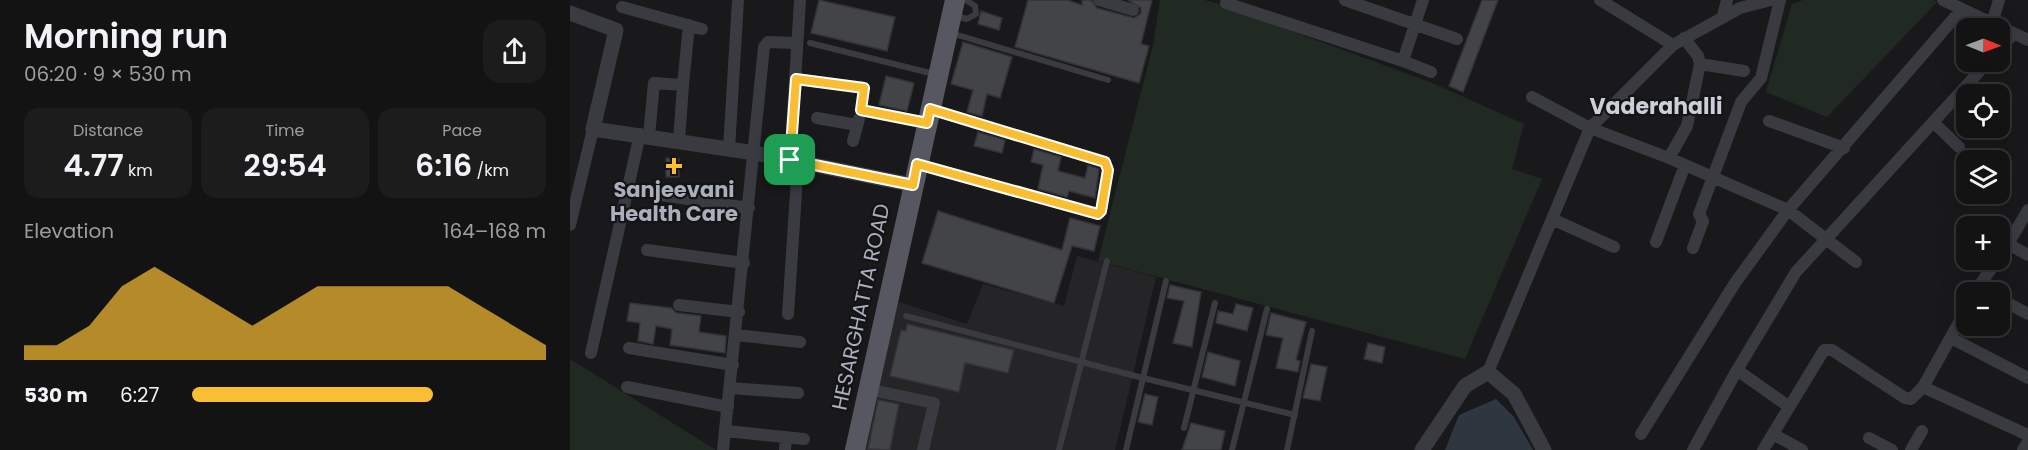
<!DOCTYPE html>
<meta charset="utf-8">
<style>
body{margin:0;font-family:Poppins,sans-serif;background:#1c1c1d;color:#f1f3f6;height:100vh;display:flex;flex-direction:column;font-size:22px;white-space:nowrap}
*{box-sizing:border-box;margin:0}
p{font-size:20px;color:#9d9ea0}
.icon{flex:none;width:33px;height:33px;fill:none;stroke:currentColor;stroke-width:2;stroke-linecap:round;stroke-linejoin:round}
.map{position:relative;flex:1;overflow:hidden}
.details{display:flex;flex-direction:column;background:#131314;width:570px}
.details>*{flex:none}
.needle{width:39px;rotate:91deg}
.buttons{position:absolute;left:1386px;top:18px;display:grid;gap:12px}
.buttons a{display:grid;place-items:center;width:54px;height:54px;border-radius:12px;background:#131314;box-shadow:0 6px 24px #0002,0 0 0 2px #323234;font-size:30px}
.pin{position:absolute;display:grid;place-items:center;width:51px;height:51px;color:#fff;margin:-26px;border-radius:12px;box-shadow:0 3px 9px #0006}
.round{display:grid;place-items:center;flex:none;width:63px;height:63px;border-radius:18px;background:#1c1c1d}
.head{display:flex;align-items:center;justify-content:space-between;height:102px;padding:0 24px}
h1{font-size:33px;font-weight:600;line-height:45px}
.figures{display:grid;grid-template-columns:repeat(3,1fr);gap:9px;height:102px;padding:6px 24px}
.figures div{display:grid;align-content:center;border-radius:15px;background:#1c1c1d;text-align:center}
.figures b{font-size:30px;font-weight:600}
.figures small{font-size:16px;font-weight:400}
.figures p{font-size:16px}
.chart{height:168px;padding:12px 24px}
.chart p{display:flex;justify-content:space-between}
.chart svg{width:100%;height:108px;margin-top:6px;fill:#fabe33;opacity:.7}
ul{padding:0 24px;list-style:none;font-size:20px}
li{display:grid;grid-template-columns:96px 72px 1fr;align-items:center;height:45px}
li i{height:15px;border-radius:8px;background:#fabe33}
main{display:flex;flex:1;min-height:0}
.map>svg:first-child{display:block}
</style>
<main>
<section class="details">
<div class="head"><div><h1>Morning run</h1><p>06:20 · 9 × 530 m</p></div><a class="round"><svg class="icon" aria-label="share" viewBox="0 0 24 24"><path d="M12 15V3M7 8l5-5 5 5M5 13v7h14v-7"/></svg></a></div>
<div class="figures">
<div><p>Distance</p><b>4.77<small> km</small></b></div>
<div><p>Time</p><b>29:54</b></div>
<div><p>Pace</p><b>6:16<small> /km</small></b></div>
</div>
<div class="chart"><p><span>Elevation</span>164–168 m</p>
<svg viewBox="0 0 160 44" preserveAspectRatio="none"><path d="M0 44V38L10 38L20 30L30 14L40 6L50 14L60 22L70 30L80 22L90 14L100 14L110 14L120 14L130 14L140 22L150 30L160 38V44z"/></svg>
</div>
<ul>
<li><b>530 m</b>6:27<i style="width:68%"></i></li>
</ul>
</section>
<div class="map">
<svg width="1458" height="450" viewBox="0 0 1458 450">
<rect width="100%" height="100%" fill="#19191b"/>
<path fill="#252528" d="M507 256 586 277 545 450H292L326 301 397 324 413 284 494 306Z"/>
<path fill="#202a22" d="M590 0H634L649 4 865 84 954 124 942 169 972 179 895 359 528 261 583 45Z
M1233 0H1363L1367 2 1257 117 1196 92 1222 4Z
M0 359 146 450H0Z"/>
<path fill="#2e3740" d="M926 399 944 417 963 450H875L889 415Z"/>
<path fill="#434448" stroke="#333337" stroke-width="1.5" d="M249 0 325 17 317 51 241 33Z
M458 0H497L512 5V0H521L527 8 564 18 571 13V8L558 0H582L571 44 579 46 569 83 445 47Z
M912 0H928L893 92 879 86Z
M411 11 432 18 429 30 408 24Z
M393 42 442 57 430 98 417 94 412 116 397 112 403 90 381 84Z
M316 76 344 83 337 111 309 105Z
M408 132 435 140 432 153 404 146Z
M464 149 491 157 488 171 515 178 518 165 529 169 525 198 499 191 497 197 468 189 473 165 461 162Z
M96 158 109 159V177H96Z
M368 211 492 250 500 218 530 226 524 251 502 246 484 303 352 263Z
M600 285 631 292 622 347 603 343 614 301 597 298Z
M60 303 101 308 107 313 131 316 129 332 156 336 155 353 100 345 102 329 86 326 83 344 68 341 70 323 57 321Z
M666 304 683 308 677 331 646 323 648 311 663 314Z
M701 313 736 322 726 360 730 361 728 372 706 368 713 338 696 335Z
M337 324 444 350 438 373 395 363 389 392 320 376 331 330 336 331Z
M798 343 815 347 812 363 794 359Z
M638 352 670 361 665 386 632 377Z
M741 364 757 367 750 401 733 398Z
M575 394 588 397 582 425 568 422Z
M308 400 329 404 320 450 298 449Z
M621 423 655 431 651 450H612Z"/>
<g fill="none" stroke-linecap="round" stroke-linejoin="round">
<path stroke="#3a3b41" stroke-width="6" d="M386 16 397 19 406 14 405 6 396 0
M381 33 538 80
M240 43 364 74
M336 316 573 378 725 415
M614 428 645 303
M489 450 537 261
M556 450 596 281
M662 450 697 309
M717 450 742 331"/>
<path stroke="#3a3b41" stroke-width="12" d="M529 0 563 10
M775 0 887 39
M853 0 833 61 861 72
M1030 0 1103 45
M1373 0 1458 40
M656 3 833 61
M52 7 132 29
M1153 16 1157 0
M1422 23 1429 0
M227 49 230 0
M1430 49 1443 34
M1130 64 1174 71
M226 79 294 88 291 110 357 123
M113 85 119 25
M962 97 1020 128 1099 158 1218 210 1286 262
M247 118 287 125
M1199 121 1274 148
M1363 122 1389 147
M79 136 84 83 113 85 109 141
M283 141 289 119
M159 149 168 0
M1099 158 1117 126 1130 64 1128 56 1114 38
M347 164 528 214 531 211 538 170 535 162 360 109
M84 194 179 208
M1458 210 1438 244 1458 255
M982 219 1044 247
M0 225 23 129
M1086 242 1115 165
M1123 248 1133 221 1129 214 1171 102 1191 78 1210 0
M77 250 174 263
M1405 292 1427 260
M1430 299 1458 314
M109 305 169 312
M218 314 228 162
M166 335 230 342
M1383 339 1458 378
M59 348 163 365
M21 353 70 134
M1167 370 1218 406
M918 372 1020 128 1103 45 1170 8 1201 0
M57 387 158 407
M1353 387 1458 435
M160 388 228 393
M297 389 364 403 353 450
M156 431 234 439
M1071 434 1165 283 1218 210 1392 9
M1203 434 1232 450
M1299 438 1322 450
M153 450 194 47 198 42 224 43 227 49 220 160
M215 450 216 437
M1123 450 1167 370 1226 272 1418 62
M1193 450 1254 350H1262L1335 398 1341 399 1353 387 1396 310
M1341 450 1352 431
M1453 450 1458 442"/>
<path stroke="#3a3b41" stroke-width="15" d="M0 13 46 30 23 129 185 153 343 185
M852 450 895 386 918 372 944 394 974 450"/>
<path stroke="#565760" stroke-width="20" d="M285 450 385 0"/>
</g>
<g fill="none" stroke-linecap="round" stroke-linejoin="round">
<defs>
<path id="route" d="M226 79 294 88 291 110 357 123 360 109 535 162 538 170 531 211 528 214 347 164 343 185 220 160Z"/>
</defs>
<use href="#route" stroke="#fff" stroke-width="12"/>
<use href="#route" stroke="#fabe33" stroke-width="8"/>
</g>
<path fill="#fabe33" stroke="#141416" stroke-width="2" d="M101 157h6v6h6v6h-6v6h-6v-6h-6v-6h6z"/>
<g text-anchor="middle" stroke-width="4.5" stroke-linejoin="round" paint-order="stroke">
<g font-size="21" font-weight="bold" fill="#abafbb" stroke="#141416">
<text x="104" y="197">Sanjeevani<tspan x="104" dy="24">Health Care</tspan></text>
</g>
<g font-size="21" fill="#abafbb" stroke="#141416">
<text transform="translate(291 307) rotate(-78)" y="7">HESARGHATTA ROAD</text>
</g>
<g font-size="22" font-weight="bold" fill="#cccfd7" stroke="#141416">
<text x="1086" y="114">Vaderahalli</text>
</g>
</g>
</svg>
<div class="buttons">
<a><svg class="needle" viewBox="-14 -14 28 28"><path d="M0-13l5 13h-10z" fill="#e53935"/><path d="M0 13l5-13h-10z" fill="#9d9ea0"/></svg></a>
<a><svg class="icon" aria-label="locate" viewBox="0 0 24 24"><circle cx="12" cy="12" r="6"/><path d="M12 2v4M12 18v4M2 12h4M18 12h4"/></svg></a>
<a><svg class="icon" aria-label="layers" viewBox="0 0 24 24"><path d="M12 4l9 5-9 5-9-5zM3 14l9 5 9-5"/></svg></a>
<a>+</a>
<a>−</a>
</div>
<div class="pin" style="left:220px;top:160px;background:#1e9e55"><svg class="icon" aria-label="arrive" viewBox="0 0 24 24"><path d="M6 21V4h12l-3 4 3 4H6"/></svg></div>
</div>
</main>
